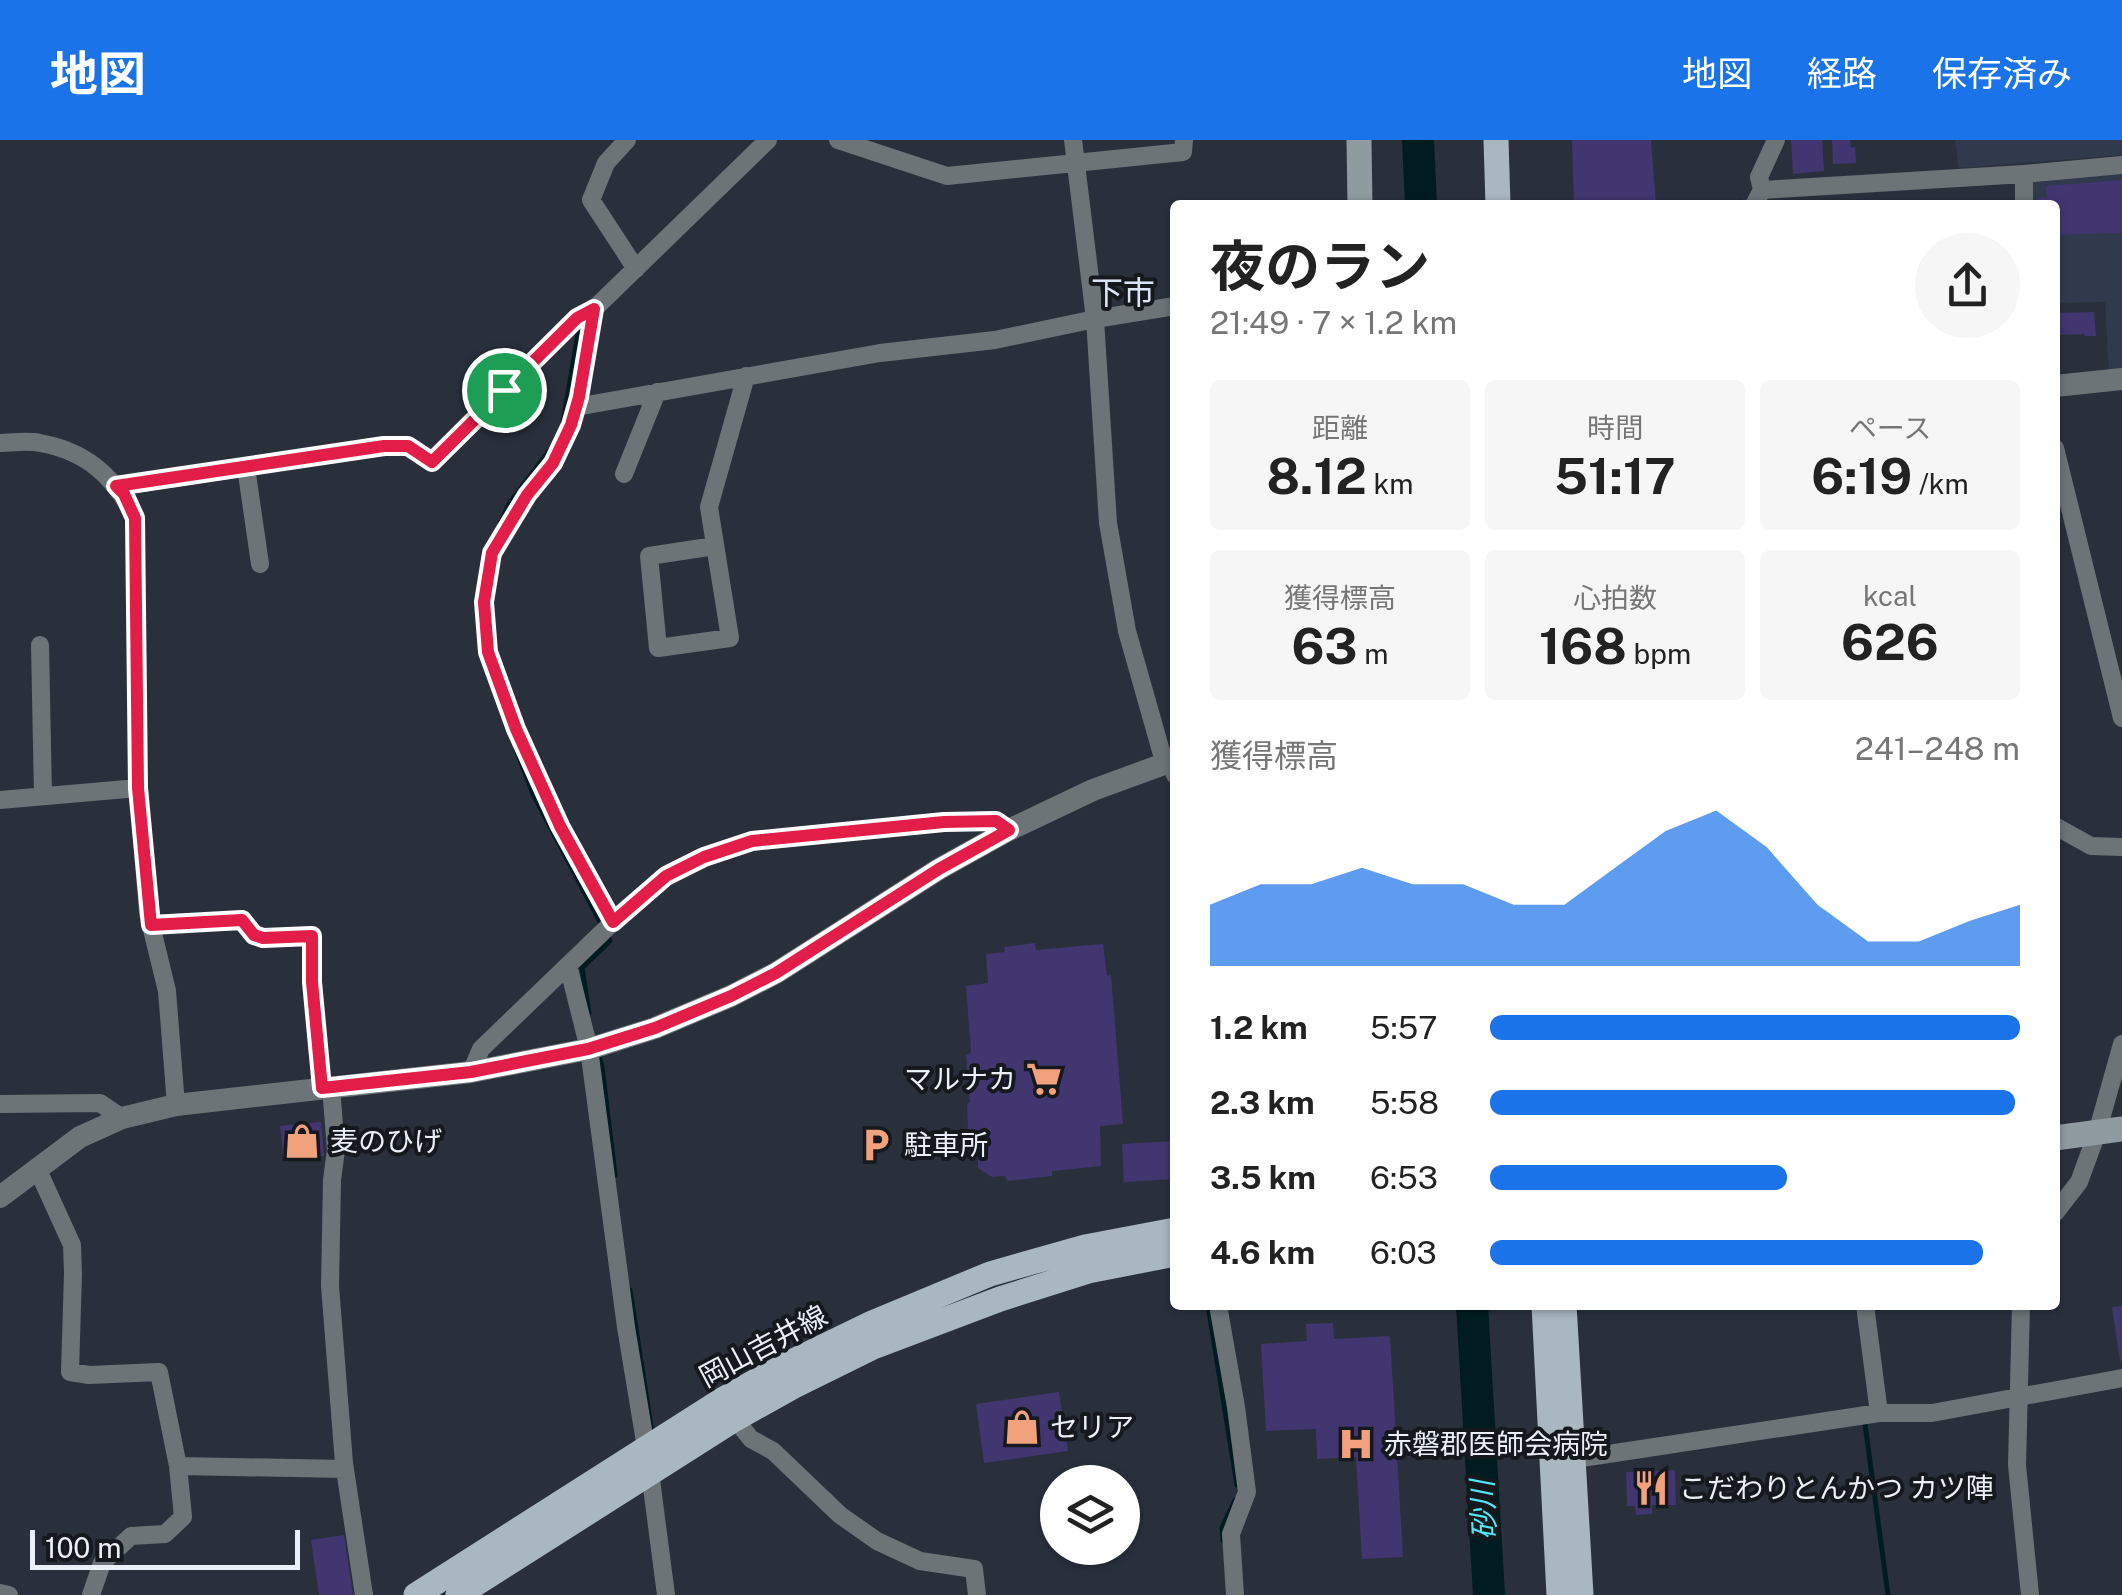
<!DOCTYPE html>
<html lang="ja">
<meta charset="utf-8">
<style>
body{margin:0;font-family:"Public Sans","Noto Sans JP",sans-serif;background:#f6f6f6;color:#222;height:100vh;display:flex;flex-direction:column;font-size:38px;white-space:nowrap}
*{box-sizing:border-box;margin:0}
p{font-size:32px;color:#767676}
.icon{flex:none;width:55px;height:55px;fill:none;stroke:currentColor;stroke-width:2;stroke-linecap:round;stroke-linejoin:round}
.map{position:relative;flex:1;overflow:hidden}
.panel{position:absolute;left:1170px;top:60px;width:890px;height:1110px;display:flex;flex-direction:column;background:#fff;border-radius:10px;box-shadow:0 2px 8px #0004}
.panel>*{flex:none}
.controls{position:absolute;left:1040px;top:1325px;display:grid;gap:20px}
.controls a{display:grid;place-items:center;width:100px;height:100px;border-radius:50%;background:#fff;box-shadow:0 2px 8px #0004;font-size:50px}
.scale{position:absolute;left:30px;bottom:25px;width:270px;box-sizing:border-box;padding-left:10px;border:5px solid #ebf0f8;border-top:0;font-size:28px;line-height:35px;white-space:nowrap;color:#ebf0f8;-webkit-text-stroke:8px #15181d;paint-order:stroke}
.pin{position:absolute;display:grid;place-items:center;width:85px;height:85px;color:#fff;margin:-42px;border:5px solid #fff;border-radius:50%;box-shadow:0 2px 10px #0007}
.round{display:grid;place-items:center;flex:none;width:105px;height:105px;border-radius:52px;background:#f6f6f6}
.headline{display:flex;align-items:center;justify-content:space-between;height:170px;padding:0 40px}
h1{font-size:55px;font-weight:700;line-height:75px}
.stats{display:grid;grid-template-columns:repeat(3,1fr);gap:15px;height:170px;padding:10px 40px}
.stats div{display:grid;align-content:center;border-radius:10px;background:#f6f6f6;text-align:center}
.stats b{font-size:50px;font-weight:700}
.stats small{font-size:28px;font-weight:400}
.stats p{font-size:28px}
.chart{height:280px;padding:20px 40px}
.chart p{display:flex;justify-content:space-between}
.chart svg{width:100%;height:180px;margin-top:10px;fill:#1a73e8;opacity:.7}
ul{padding:0 40px;list-style:none;font-size:32px}
li{display:grid;grid-template-columns:160px 120px 1fr;align-items:center;height:75px}
li i{height:25px;border-radius:12px;background:#1a73e8}
header{display:flex;align-items:center;gap:60px;box-sizing:border-box;height:140px;padding:0 50px;background:#1a73e8;color:#fff}
header strong{font-size:48px}
nav{display:flex;gap:55px;margin-inline-start:auto;font-size:35px}
.map>svg:first-child{display:block}
</style>
<header>
<strong>地図</strong>
<nav><a>地図</a><a>経路</a><a>保存済み</a></nav>
</header>
<div class="map">
<svg width="2122" height="1455" viewBox="0 0 2122 1455">
<rect width="100%" height="100%" fill="#29303c"/>
<path fill="#303a4c" d="M1955 0H2122V15L1959 28Z
M2122 32V230L2109 232 2105 162 2055 163V65H2029V40Z"/>
<g fill="none" stroke-linecap="round" stroke-linejoin="round">
<path stroke="#001c20" stroke-width="5" d="M1740 65 1741 62
M563 283 579 188
M500 384 509 364 549 311
M516 609 533 654 610 801 582 828 589 873
M598 913 602 926 615 1035
M630 1150 652 1293
M1208 1165 1237 1345
M1865 1284 1888 1455
M1223 1401 1222 1388 1235 1360"/>
<path stroke="#001c20" stroke-width="32" d="M1418 0 1421 65
M1472 1165 1489 1455"/>
</g>
<path fill="#423670" d="M1572 0H1651L1656 65H1574Z
M1791 0H1822L1824 31 1793 34Z
M1832 0H1850L1851 8 1855 7 1856 23 1833 24Z
M2122 40V93L2055 95V65H2038V58L2047 57 2046 46Z
M2094 172 2096 196H2085L2084 194 2055 195V173Z
M1035 803 1036 810 1103 804 1107 836 1111 835 1123 984 1100 986 1101 1026 1052 1031V1036L1008 1041 1005 1036 992 1037 978 1028V1011H969L967 965 970 962 966 916 971 912 966 846 988 843 986 814 1005 812 1004 807Z
M321 982 324 1016 284 1019 280 986Z
M1175 1001V1039L1124 1042 1122 1004Z
M2122 1166V1221H2120L2112 1167Z
M1333 1183 1334 1199 1390 1196 1403 1417 1362 1419 1356 1317 1317 1319 1316 1289 1266 1291 1261 1204 1307 1201 1306 1184Z
M1059 1252 1068 1311 984 1323 976 1264Z
M1675 1330 1676 1365H1652V1374L1636 1375 1635 1366H1627L1626 1332Z
M344 1395 353 1455H319L311 1400Z"/>
<g fill="none" stroke-linecap="round" stroke-linejoin="round">
<path stroke="#6d7478" stroke-width="18" d="M627 0 606 23 591 60 636 129
M838 0 947 36 1183 12 1184 0
M1073 0 1095 179 1108 383 1127 491 1161 611 1170 622 1175 635
M2024 34V65
M1762 50 1759 37 1776 0
M1754 65 1762 50 2024 34 2122 25
M594 169 579 257 571 285 553 323 527 355 492 413 484 462 488 512 516 589 560 686 613 782
M576 267 880 213 995 200 1095 179 1175 166
M0 303C13 303 27 300 40 303 86 311 116 337 135 379L138 648 148 773 167 851 176 965
M2055 308 2122 578
M246 327 260 424
M624 334 657 252
M117 347 384 306H408L432 322 577 178 594 169 768 0
M715 406 649 416 658 508 730 498 709 367 746 236
M40 505 43 656
M0 660 138 648
M2055 686 2091 706 2122 707
M151 785 243 780 254 795 263 799 313 795 312 842 322 949
M568 825 589 909 626 1187 650 1332 666 1455
M471 932 481 909 613 782 667 735 704 717 752 701 944 682 996 681 1009 690
M331 947 336 1010 332 1040 330 1146 344 1323 364 1455
M0 964 100 963 122 978
M37 1028 72 1105 73 1133 70 1232 89 1235 159 1232 178 1326
M2055 1073 2079 1042 2097 993 2122 904
M1218 1165 1236 1267 1247 1352 1231 1394 1235 1455
M1865 1165 1879 1273
M2021 1165 2017 1325 2030 1455
M735 1279 751 1299 773 1311 840 1375 877 1401 920 1421 974 1429 977 1455
M1562 1321 1879 1273H1932L2122 1238
M0 1453 9 1455
M91 1455 102 1423 131 1396 165 1394 183 1377 178 1326 345 1329"/>
<path stroke="#6d7478" stroke-width="22" d="M2055 246 2122 239
M0 1057 80 997 122 978 176 965 471 932 589 909 655 888 731 856 776 833 939 729 1009 690 1093 650 1175 620"/>
<path stroke="#8f9aa1" stroke-width="25" d="M1359 0 1360 65
M2055 998 2122 989"/>
<path stroke="#a9b7c0" stroke-width="25" d="M1496 0 1498 65
M1544 1165 1559 1455
M1564 1165 1581 1455
M416 1455 722 1260 781 1227 872 1183 990 1134 1085 1107 1175 1090
M458 1455 735 1279 794 1246 873 1207 1000 1159 1088 1131 1175 1114"/>
</g>
<g fill="none" stroke-linecap="round" stroke-linejoin="round">
<defs>
<path id="route" d="M594 169 579 257 571 285 553 323 527 355 492 413 484 462 488 512 516 589 560 686 613 782 666 736 704 717 752 701 944 682 996 681 1009 690 939 729 776 833 731 856 655 888 588 909 471 932 322 948 312 842V796L263 798 254 795 242 780 151 785 138 648 135 378 124 354 116 346 384 306H408L432 322 577 178Z"/>
</defs>
<use href="#route" stroke="#fff" stroke-width="20"/>
<use href="#route" stroke="#e11d48" stroke-width="12"/>
</g>
<defs>
<symbol id="supermarket-bare" viewBox="-9 -9 18 18"><path d="M-6-5.5h2.5l.6 2H6L4.5 2H-2.5L-4.4-4H-6ZM-1.5 3.2a1.3 1.3 0 1 0 .1 0ZM3 3.2a1.3 1.3 0 1 0 .1 0Z" fill="#f1a17c" stroke="#15181d" stroke-width="2.5" paint-order="stroke"/></symbol>
<symbol id="shop-bare" viewBox="-9 -9 18 18"><path d="M-5-2.5h2.3a2.7 3.5 0 0 1 5.4 0H5L5.5 6h-11ZM-1.5-2.5h3a1.5 2.3 0 0 0-3 0Z" fill="#f1a17c" stroke="#15181d" stroke-width="2.5" paint-order="stroke"/></symbol>
<symbol id="parking-bare" viewBox="-9 -9 18 18"><path d="M-3.5-5.5H1a3.5 3.5 0 0 1 0 7H-1V5.5H-3.5ZM-1-3.4V-.6H.8a1.4 1.4 0 0 0 0-2.8Z" fill="#f1a17c" stroke="#15181d" stroke-width="2.5" paint-order="stroke"/></symbol>
<symbol id="hospital-bare" viewBox="-9 -9 18 18"><path d="M-5-5h3v3.5h4V-5h3V5h-3V1.5h-4V5h-3Z" fill="#f1a17c" stroke="#15181d" stroke-width="2.5" paint-order="stroke"/></symbol>
<symbol id="restaurant-bare" viewBox="-9 -9 18 18"><path d="M-5-6h1v4h1v-4h1v4h1v-4h1v5L-1.5 .5V6h-2V.5L-5-1ZM5-6V6H3V1.5H1.5Q1.5-4 5-6Z" fill="#f1a17c" stroke="#15181d" stroke-width="2.5" paint-order="stroke"/></symbol>
</defs>
<g fill-rule="evenodd">
<use href="#supermarket-bare" x="1019" y="914" width="50" height="50"/>
<use href="#shop-bare" x="277" y="976" width="50" height="50"/>
<use href="#parking-bare" x="851" y="980" width="50" height="50"/>
<use href="#shop-bare" x="997" y="1262" width="50" height="50"/>
<use href="#hospital-bare" x="1331" y="1279" width="50" height="50"/>
<use href="#restaurant-bare" x="1626" y="1323" width="50" height="50"/>
</g>
<g text-anchor="middle" stroke-width="8" stroke-linejoin="round" paint-order="stroke">
<g font-size="28" fill="#ebf0f8" stroke="#15181d" text-anchor="start">
<text x="1016" y="949" text-anchor="end">マルナカ</text>
<text x="330" y="1011">麦のひげ</text>
<text x="904" y="1015">駐車所</text>
<text x="1050" y="1297">セリア</text>
<text x="1384" y="1314">赤磐郡医師会病院</text>
<text x="1679" y="1358">こだわりとんかつ カツ陣</text>
</g>
<g font-size="28" fill="#ebf0f8" stroke="#15181d">
<text transform="translate(763 1206) rotate(-28)" y="10">岡山吉井線</text>
</g>
<g font-size="30" font-style="italic" fill="#50e8f6" stroke="#15181d">
<text transform="translate(1484 1370) rotate(-93)" y="10">砂川</text>
</g>
<g font-size="32" fill="#dae4f4" stroke="#15181d">
<text x="1123" y="164">下市</text>
</g>
</g>
</svg>
<div class="controls">
<a><svg class="icon" aria-label="layers" viewBox="0 0 24 24"><path d="M12 4l9 5-9 5-9-5zM3 14l9 5 9-5"/></svg></a>
</div>
<div class="scale">100 m</div>
<div class="pin" style="left:504px;top:250px;background:#1e9e55"><svg class="icon" aria-label="arrive" viewBox="0 0 24 24"><path d="M6 21V4h12l-3 4 3 4H6"/></svg></div>
<section class="panel">
<div class="headline"><div><h1>夜のラン</h1><p>21:49 · 7 × 1.2 km</p></div><a class="round"><svg class="icon" aria-label="share" viewBox="0 0 24 24"><path d="M12 15V3M7 8l5-5 5 5M5 13v7h14v-7"/></svg></a></div>
<div class="stats">
<div><p>距離</p><b>8.12<small> km</small></b></div>
<div><p>時間</p><b>51:17</b></div>
<div><p>ペース</p><b>6:19<small> /km</small></b></div>
</div>
<div class="stats">
<div><p>獲得標高</p><b>63<small> m</small></b></div>
<div><p>心拍数</p><b>168<small> bpm</small></b></div>
<div><p>kcal</p><b>626</b></div>
</div>
<div class="chart"><p><span>獲得標高</span>241–248 m</p>
<svg viewBox="0 0 160 44" preserveAspectRatio="none"><path d="M0 44V29L10 24L20 24L30 20L40 24L50 24L60 29L70 29L80 20L90 11L100 6L110 15L120 29L130 38L140 38L150 33L160 29V44z"/></svg>
</div>
<ul>
<li><b>1.2 km</b>5:57<i style="width:100%"></i></li>
<li><b>2.3 km</b>5:58<i style="width:99%"></i></li>
<li><b>3.5 km</b>6:53<i style="width:56%"></i></li>
<li><b>4.6 km</b>6:03<i style="width:93%"></i></li>
</ul>
</section>
</div>
